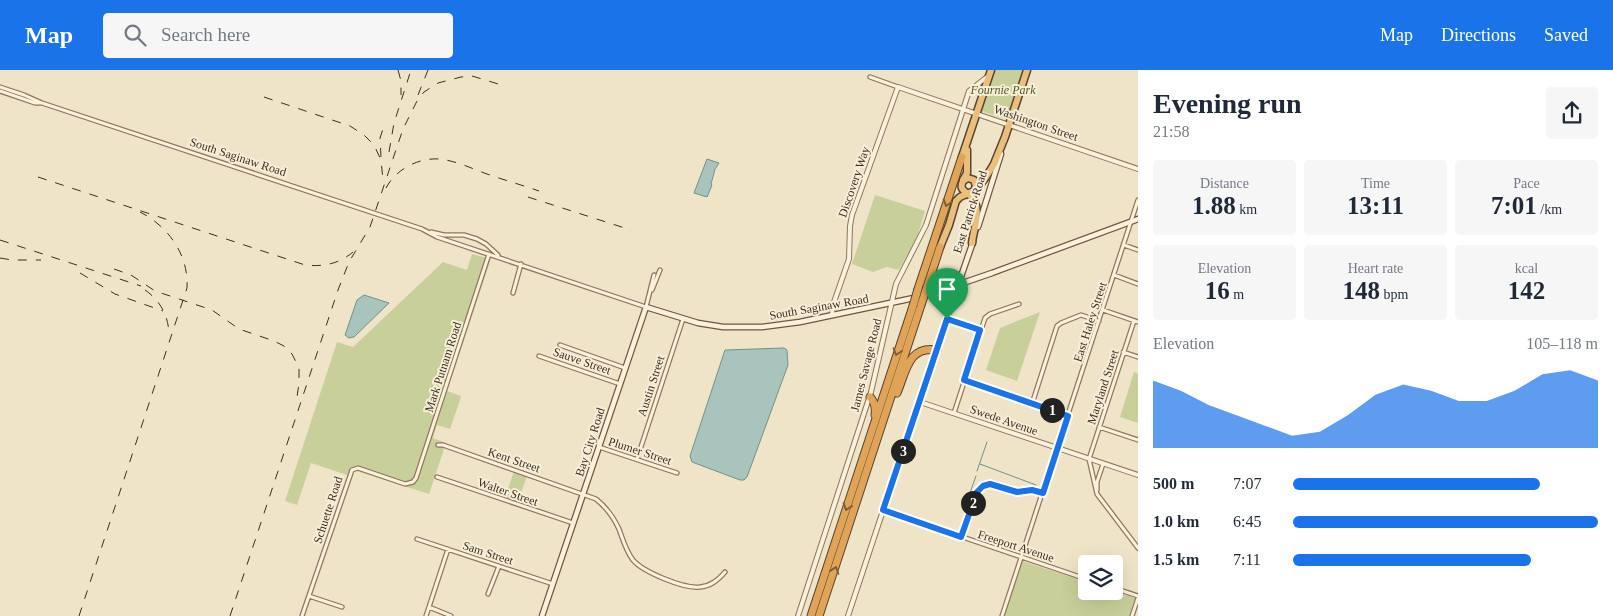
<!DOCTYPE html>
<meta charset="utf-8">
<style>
body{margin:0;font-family:"Times New Roman",serif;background:#f6f6f7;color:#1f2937;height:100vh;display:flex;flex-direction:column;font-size:19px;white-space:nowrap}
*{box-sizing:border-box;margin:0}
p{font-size:16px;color:#747a83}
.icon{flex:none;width:28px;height:28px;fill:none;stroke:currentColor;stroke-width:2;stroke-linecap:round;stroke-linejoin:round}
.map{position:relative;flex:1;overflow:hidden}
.panel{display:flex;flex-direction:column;background:#fff;width:475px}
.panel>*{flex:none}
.fabs{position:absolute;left:1078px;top:485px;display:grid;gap:10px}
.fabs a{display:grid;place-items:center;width:45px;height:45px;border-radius:5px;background:#fff;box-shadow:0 5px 20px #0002;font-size:25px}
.pin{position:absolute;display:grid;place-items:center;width:42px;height:42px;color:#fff;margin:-51px -21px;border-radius:50% 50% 50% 0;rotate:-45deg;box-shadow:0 0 5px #0007}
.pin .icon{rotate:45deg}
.km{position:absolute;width:25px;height:25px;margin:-12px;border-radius:50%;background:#222;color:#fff;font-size:14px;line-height:25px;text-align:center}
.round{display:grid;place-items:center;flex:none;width:52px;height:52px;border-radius:5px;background:#f6f6f7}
.summary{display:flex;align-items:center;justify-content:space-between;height:85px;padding:0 15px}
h1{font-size:28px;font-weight:700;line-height:38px}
.figures{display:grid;grid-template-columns:repeat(3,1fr);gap:8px;height:85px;padding:5px 15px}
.figures div{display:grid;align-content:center;border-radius:5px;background:#f6f6f7;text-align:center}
.figures b{font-size:25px;font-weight:700}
.figures small{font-size:14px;font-weight:400}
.figures p{font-size:14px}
.chart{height:140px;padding:10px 15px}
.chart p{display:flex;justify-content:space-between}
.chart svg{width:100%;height:90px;margin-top:5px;fill:#1a73e8;opacity:.7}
ul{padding:0 15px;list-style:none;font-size:16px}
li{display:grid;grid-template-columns:80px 60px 1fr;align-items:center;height:38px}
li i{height:12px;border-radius:6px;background:#1a73e8}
header{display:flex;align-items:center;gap:30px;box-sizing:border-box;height:70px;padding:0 25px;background:#1a73e8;color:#fff}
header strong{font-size:24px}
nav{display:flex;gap:28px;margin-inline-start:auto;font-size:18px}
.search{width:350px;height:45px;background:#f6f6f7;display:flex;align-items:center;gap:12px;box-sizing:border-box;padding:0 18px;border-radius:5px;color:#747a83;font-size:19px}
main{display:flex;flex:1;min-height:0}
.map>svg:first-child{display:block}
</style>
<header>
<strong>Map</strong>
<div class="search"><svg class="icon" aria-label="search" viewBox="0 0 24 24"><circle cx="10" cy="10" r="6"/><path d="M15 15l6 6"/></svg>Search here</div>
<nav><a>Map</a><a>Directions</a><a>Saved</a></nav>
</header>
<main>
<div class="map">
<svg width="1138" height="546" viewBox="0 0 1138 546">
<rect width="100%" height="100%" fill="#f0e4c8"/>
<path fill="#c9cf9b" d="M993 0H1025L1008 50 981 41 980 39Z
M875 125 925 141 917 167 899 200 887 197 873 202 852 194Z
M472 184 491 189 447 321 461 326 460 330 450 359 437 355 433 368 446 373 429 424 350 399 347 405 311 393 297 435 285 431 337 272 353 277 443 192 467 200Z
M1040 242 1017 311 986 300 1000 258Z
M1134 302 1138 304V353L1120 347Z
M514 401 527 406 518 432 505 428Z
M1022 491 1086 512V521H1114L1135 528 1129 546H1004Z"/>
<path fill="#a9c4bc" stroke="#6f938a" d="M707 89 719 93 715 99 711 114 712 115 707 127 694 123Z
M364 225 389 233 354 267 349 268 345 265 357 230Z
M784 278 787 280 788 295 747 407 744 410H740L692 392 690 386 725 280Z"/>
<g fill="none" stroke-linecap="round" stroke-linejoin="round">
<path stroke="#6f938a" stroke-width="1" d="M980 394 1036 415
M977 401 987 372
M965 437 976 406"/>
<defs>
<path id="minor" d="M870 7 898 17
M0 17 24 25 42 33 422 159 437 167 646 237 654 205
M0 21 35 33H41
M431 162 444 165H464L477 169 486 174 498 185
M1124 175 1138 180
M1114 205 1138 214
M652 220 660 200
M513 223 521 194
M1103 240 1138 252
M947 249 980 260
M1134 251 1089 389 1097 424 1138 478
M560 275 625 298
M1123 282 1138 287
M539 286 620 314
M964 310 1068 346
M1032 334 1057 256 1061 253 1081 245 1099 251
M954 343 985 248 990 244 1019 234
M1099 357 1138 370
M438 375H443L596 429C606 437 613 446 619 459 623 470 626 481 633 490 643 502 684 519 700 517 711 516 718 510 725 502
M599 377 677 403
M637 389 683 249
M437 407 573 453
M1097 420V412L1103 394
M883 440 1086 509
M961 467 977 422 983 416 990 414 1019 422 1032 420 1043 423
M417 469 553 514
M1114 518 1138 526
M488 524 499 496
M309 526 342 537
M429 537 451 546
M302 546 352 400 358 398 405 414 413 412 416 408 489 184
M426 546 448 479
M1002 546 1138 130
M1132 546 1138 528"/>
<path id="tertiary" d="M832 245 833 235 849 189 850 156 852 145 898 17 1138 99
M920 332 1138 405
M798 546 871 322 896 214 926 155 969 21 987 7
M848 546 958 215"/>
<path id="secondary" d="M978 157 1001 84
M958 215 973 172
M542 546 646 237 698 253 723 257H762L800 252 928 225 992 203 1138 149"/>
<path id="trunk" d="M962 87 991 0
M963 110 967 103V80
M972 173C973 162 980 144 975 132 972 122 957 123 963 111L968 108 974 110 976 116 974 121
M940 177 949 155 956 131 960 127 976 120 986 107 994 94 1005 67 1027 0"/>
<path id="motorway" d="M927 217 940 177
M918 219 962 87
M897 323C906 302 908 275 937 280
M870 327C875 332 876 338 875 345
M811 546 913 236
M819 546 921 235"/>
</defs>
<use href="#minor" stroke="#8d765c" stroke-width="5.5"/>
<use href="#tertiary" stroke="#8d765c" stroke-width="6"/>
<use href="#secondary" stroke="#6f573f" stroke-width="7"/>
<use href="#trunk" stroke="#5b4430" stroke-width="9"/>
<use href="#motorway" stroke="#5b4430" stroke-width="9"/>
<use href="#minor" stroke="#faf1dc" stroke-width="3"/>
<use href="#tertiary" stroke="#faf1dc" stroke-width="4"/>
<use href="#secondary" stroke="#faf1dc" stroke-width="4.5"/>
<use href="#trunk" stroke="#eabe7c" stroke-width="6"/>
<use href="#motorway" stroke="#e0a458" stroke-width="7"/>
<path stroke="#3d2e20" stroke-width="1" stroke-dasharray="9 9" stroke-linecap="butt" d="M398 0 401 11V25
M418 25 428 0
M264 27 350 56 364 65 374 75 381 90 383 110
M389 82 394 53 411 0
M381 87 380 68 383 59
M38 107 305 195C323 197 339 194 353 182
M386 118C397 97 424 85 446 90 461 93 473 99 487 104 504 110 522 115 539 121
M528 127 631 160
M0 170 141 216
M0 188 12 190H41
M114 199 131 205 155 221 212 240 239 259 274 271 284 276 292 284 299 298V313L297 327
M80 203 115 224 163 241
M145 220C161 231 169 247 169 266
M79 546 187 218C189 185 168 156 140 142
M230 546 338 220 349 192 370 157 403 59 418 29 424 22 438 13 461 7 472 6 505 16"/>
<defs>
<path id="motorway-bridge" d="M921 235 927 217
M913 236 918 219"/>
</defs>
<use href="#motorway-bridge" stroke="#5b4430" stroke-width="9" stroke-linecap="butt"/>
<use href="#motorway-bridge" stroke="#e0a458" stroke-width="7"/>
</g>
<defs><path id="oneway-chevron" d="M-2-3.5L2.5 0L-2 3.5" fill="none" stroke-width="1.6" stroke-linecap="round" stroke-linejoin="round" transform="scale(1.25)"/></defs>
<g stroke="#7e5d36">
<use href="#oneway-chevron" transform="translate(947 133) rotate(108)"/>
<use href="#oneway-chevron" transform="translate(897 282) rotate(108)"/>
<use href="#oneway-chevron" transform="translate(847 437) rotate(108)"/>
<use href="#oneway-chevron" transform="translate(835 500) rotate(-72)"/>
</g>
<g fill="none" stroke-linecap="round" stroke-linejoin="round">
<defs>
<path id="route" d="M947 249 980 260 964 310 1068 346 1043 423 1032 420 1017 422 990 414 983 416 977 422 961 467 883 440Z"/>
</defs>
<use href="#route" stroke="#fff" stroke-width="10"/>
<use href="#route" stroke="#1a73e8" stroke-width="6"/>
</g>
<g text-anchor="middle" stroke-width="4" stroke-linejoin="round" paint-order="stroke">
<g font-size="12" font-style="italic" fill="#4d5a26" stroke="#f7eed8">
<text x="1003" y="24">Fournie Park</text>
</g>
<g font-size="12" fill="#3d2e20" stroke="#f7eed8">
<text transform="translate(1036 53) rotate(19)" y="4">Washington Street</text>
<text transform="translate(238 87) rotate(18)" y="4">South Saginaw Road</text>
<text transform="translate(854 112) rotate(-71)" y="4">Discovery Way</text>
<text transform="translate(970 142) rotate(-72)" y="4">East Patrick Road</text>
<text transform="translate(819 237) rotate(-10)" y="4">South Saginaw Road</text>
<text transform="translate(1090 252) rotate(-72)" y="4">East Haley Street</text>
<text transform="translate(582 291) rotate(19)" y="4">Sauve Street</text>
<text transform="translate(866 295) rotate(-76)" y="4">James Savage Road</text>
<text transform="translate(443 297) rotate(-72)" y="4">Mark Putnam Road</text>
<text transform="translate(651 316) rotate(-72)" y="4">Austin Street</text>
<text transform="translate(1103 317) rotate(-72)" y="4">Maryland Street</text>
<text transform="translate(1004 350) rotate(19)" y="4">Swede Avenue</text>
<text transform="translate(590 372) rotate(-72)" y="4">Bay City Road</text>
<text transform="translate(640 381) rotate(18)" y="4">Plumer Street</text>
<text transform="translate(514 390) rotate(19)" y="4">Kent Street</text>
<text transform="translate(508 422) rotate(19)" y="4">Walter Street</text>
<text transform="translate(328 440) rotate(-72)" y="4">Schuette Road</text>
<text transform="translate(1016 476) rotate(18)" y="4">Freeport Avenue</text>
<text transform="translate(488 483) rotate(18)" y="4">Sam Street</text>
</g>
</g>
</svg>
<div class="fabs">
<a><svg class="icon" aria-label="layers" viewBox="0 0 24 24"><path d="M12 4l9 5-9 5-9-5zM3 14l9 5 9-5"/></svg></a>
</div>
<div class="pin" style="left:947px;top:249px;background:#1e9e55"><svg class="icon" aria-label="arrive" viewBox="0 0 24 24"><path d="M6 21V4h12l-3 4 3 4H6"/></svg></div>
<b class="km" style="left:1052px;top:340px">1</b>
<b class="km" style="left:973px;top:433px">2</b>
<b class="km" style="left:903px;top:381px">3</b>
</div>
<section class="panel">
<div class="summary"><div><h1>Evening run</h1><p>21:58</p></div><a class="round"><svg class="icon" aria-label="share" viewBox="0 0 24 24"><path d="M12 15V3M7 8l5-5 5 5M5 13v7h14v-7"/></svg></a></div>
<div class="figures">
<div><p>Distance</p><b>1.88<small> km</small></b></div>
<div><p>Time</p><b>13:11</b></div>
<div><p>Pace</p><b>7:01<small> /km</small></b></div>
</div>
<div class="figures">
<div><p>Elevation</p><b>16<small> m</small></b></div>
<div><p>Heart rate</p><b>148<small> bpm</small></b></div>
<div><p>kcal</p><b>142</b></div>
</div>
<div class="chart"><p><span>Elevation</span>105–118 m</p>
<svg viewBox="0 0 160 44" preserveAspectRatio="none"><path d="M0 44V11L10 16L20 23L30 28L40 33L50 38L60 36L70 28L80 18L90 13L100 16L110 21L120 21L130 16L140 8L150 6L160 11V44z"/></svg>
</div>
<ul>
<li><b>500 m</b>7:07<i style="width:81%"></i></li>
<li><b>1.0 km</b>6:45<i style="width:100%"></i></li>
<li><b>1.5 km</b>7:11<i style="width:78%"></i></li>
</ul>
</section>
</main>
